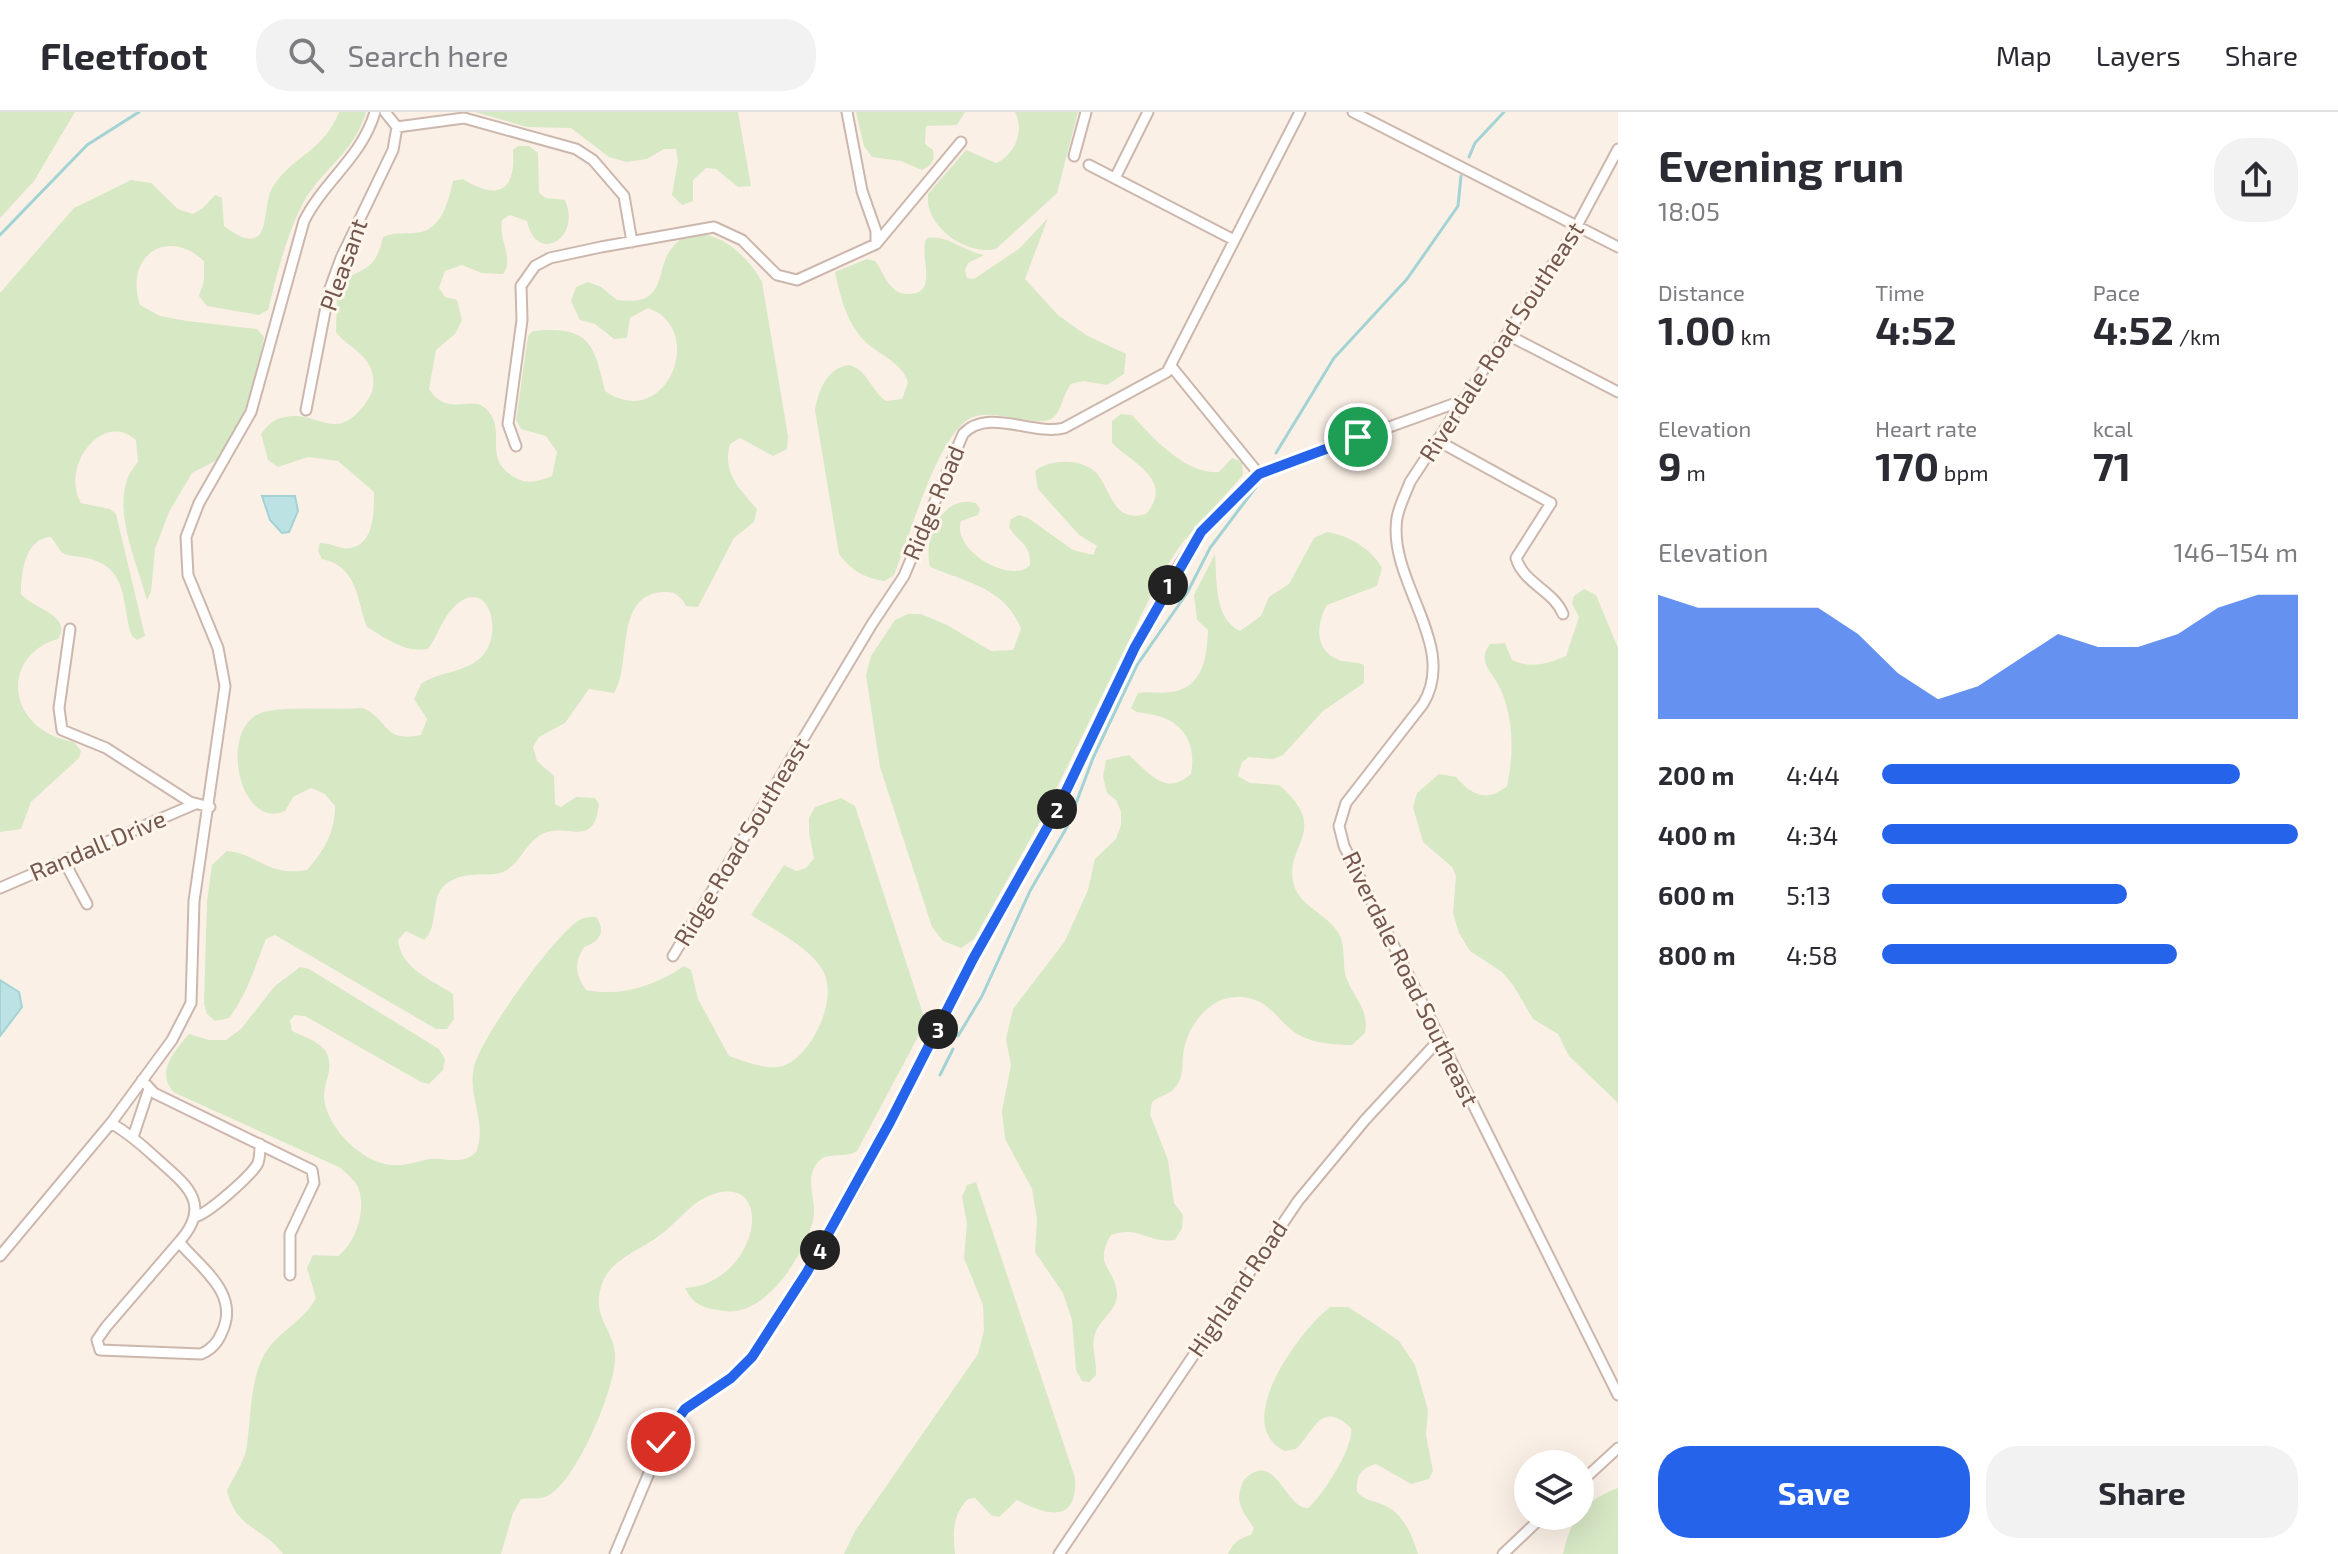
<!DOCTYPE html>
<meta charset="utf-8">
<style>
body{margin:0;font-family:"Exo 2",sans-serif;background:#f2f2f3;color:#2b2b33;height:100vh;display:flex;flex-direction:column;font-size:30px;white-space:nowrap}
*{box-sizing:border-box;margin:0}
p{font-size:26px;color:#7c7c81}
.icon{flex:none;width:44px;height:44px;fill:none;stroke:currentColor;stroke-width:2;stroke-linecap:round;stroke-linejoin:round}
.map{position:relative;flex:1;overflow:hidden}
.side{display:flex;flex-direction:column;background:#fff;width:720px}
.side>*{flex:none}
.tools{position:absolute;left:1514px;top:1338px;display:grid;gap:16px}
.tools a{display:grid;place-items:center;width:80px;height:80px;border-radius:50%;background:#fff;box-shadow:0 8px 32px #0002;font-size:40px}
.pin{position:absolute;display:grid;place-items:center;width:68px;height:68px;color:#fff;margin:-34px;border:4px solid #fff;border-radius:50%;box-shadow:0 2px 8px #0007}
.km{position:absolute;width:40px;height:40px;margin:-20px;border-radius:50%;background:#222;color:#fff;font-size:22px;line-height:40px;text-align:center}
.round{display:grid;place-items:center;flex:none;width:84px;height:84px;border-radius:32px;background:#f2f2f3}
.head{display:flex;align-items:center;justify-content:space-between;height:136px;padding:0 40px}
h1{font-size:44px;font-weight:700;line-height:60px}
.metrics{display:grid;grid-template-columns:repeat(3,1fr);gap:12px;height:136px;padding:8px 40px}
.metrics div{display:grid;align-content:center}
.metrics b{font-size:40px;font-weight:700}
.metrics small{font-size:22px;font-weight:400}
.metrics p{font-size:22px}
.chart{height:224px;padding:16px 40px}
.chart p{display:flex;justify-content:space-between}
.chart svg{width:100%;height:144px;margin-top:8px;fill:#2563eb;opacity:.7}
.primary-button{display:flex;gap:16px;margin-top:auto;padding:16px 40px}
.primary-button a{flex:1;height:92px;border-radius:32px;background:#2563eb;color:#fff;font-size:32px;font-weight:700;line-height:92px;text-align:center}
.primary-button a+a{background:#f2f2f3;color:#2b2b33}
ul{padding:0 40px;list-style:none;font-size:26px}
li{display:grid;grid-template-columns:128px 96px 1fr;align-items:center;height:60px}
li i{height:20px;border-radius:10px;background:#2563eb}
header{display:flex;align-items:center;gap:48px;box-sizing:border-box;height:112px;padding:0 40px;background:#fff;border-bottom:2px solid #e1e1e2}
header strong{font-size:38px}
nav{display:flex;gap:44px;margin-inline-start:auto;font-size:28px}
.search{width:560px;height:72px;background:#f2f2f3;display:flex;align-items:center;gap:20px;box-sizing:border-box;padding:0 28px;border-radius:32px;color:#7c7c81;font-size:30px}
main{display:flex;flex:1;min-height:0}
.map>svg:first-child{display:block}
</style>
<header>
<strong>Fleetfoot</strong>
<div class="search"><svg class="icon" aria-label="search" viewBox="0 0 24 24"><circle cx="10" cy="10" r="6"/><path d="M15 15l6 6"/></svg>Search here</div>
<nav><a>Map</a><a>Layers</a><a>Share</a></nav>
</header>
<main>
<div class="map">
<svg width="1618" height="1442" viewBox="0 0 1618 1442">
<rect width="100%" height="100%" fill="#fbf0e6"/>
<path fill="#d7e8c5" d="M0 0H75L34 69 0 106Z
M339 0H366C355 40 322 57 303 91 286 124 277 162 268 198L259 203 207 194 199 184 204 169V149C166 114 124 145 140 193L160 204 187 209 257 217 264 225 255 273 239 311 219 347 192 361 169 400 155 437 151 480 147 488C137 449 105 385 138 350L136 328C102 298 60 355 81 391L110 397 116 402 145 524 137 528 132 524C121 493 130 456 87 446 78 444 71 445 62 441L51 425C25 426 21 461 21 482 33 497 73 503 58 527 0 543 5 618 74 630L81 639 79 646 31 690 21 717 0 720V181L74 96 131 68 151 71 178 97 193 102 203 96 215 83 222 86 224 114C233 120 247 132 258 124 268 117 264 86 274 73 294 43 323 40 339 0Z
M475 0H738L751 74 738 75 716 57 706 56 693 68V89L682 93 672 83 678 49 676 37H664L647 47 626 50 609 45 571 16 527 15Z
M856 0H965L957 13 926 14 925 32 933 38C935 49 932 53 922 58L901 49 872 45 864 34Z
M1015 0H1078L1057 81 996 137C967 144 924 115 928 82L966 38 996 51C1015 43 1025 18 1015 0Z
M518 34H529L538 41 539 81 546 86 565 88C582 127 536 153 527 109L510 103 502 108C498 128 515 147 503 162L482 161 462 153 445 159 439 176 445 185 457 188 462 208 455 222 436 238 429 277C449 308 473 279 489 300 506 322 482 348 516 366 528 373 540 369 552 364L557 340 546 324 521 317 516 308 528 224 533 219C589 213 594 231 605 279 666 321 708 217 648 196L630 206 627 226 614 227 595 212 580 208 571 189 576 175 588 170 601 175 617 188C629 189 643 191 652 181 662 170 661 152 669 140 697 98 746 139 762 170L788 324 787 337 773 344 740 326 730 332C722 361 739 376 757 397L754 410 734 426 698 495 686 494C682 486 676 480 667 480 612 479 633 553 614 581L589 577 565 611 539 625 533 635 537 649 554 664 555 692 561 695 576 685 595 686 599 692C594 740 565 707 539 724 526 732 518 753 505 759 490 767 468 756 446 772 429 785 440 814 424 828L406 819 398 828C401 857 431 867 453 882L454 907 447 917H436L275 823 266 827C254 856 248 881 229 906L215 909 207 902 204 891 207 789 212 753 227 739C259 742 267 765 307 758 324 739 335 720 335 694L325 682 311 676 293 685 285 699C238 719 217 612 264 600 285 594 337 598 363 596 390 608 382 631 421 623L427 607 414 587 421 572C438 560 461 561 478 548 507 526 489 460 454 495 442 506 438 524 428 537 405 541 387 527 367 515 356 486 358 455 322 447L318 439 320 431C330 430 340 438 351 436 375 431 374 398 374 380L338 349 308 345 278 355 268 348 261 322C268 313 273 307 285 305 319 298 336 334 367 289 373 281 375 271 372 260 367 241 346 234 336 220L337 181 344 166C369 157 377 152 383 125 396 119 407 123 421 120 442 116 449 87 453 69L463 67C497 88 516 81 513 38Z
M1048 106 1025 167 1058 203 1086 223 1126 242 1124 262 1107 273 1083 269 1071 272C1063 282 1062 297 1054 305 1039 319 992 293 969 307 936 327 909 427 894 463L885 469C864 466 852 459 839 442L815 298C819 277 827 256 849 253 868 258 871 279 886 289L902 287 908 271C903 249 874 242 860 224 845 205 840 183 835 160L867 147 875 149C882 157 884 168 892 175 896 180 902 182 908 182 941 183 917 141 927 126 946 122 964 139 984 143L968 151 965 158 967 166 974 167 1020 136Z
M1121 302 1132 303C1152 325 1186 363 1219 360L1232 346 1242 350 1243 363 1182 431 1161 463 1042 706 974 827 961 836 943 829 932 815 880 655 866 563 871 544 895 508 908 502H921L947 513 991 539 1013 538 1021 517C1006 477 967 470 930 455 923 428 941 382 976 391L980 397 978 403 961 409C951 439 1012 473 1030 453 1031 431 1018 431 1009 415L1011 407 1019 403 1028 406 1073 438 1093 443 1097 434 1079 423 1038 377 1035 359C1051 346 1086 346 1099 364 1112 383 1115 411 1146 402 1175 368 1132 351 1112 331V309Z
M1327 420C1348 423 1372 437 1382 456L1377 474 1327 493C1316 512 1314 539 1339 548 1347 551 1356 549 1364 553V571L1323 599 1283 643 1273 647 1249 645 1242 650 1238 664 1250 671 1279 673C1333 719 1282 734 1294 773 1300 795 1328 802 1339 822 1346 835 1342 851 1346 865 1354 887 1369 896 1365 921L1352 933C1334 933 1308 931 1293 919 1279 909 1272 894 1255 888 1221 875 1191 904 1184 937 1181 950 1185 961 1177 973 1170 984 1161 982 1152 990L1150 1002 1168 1048 1174 1091 1183 1103 1182 1116 1175 1128C1148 1132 1139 1113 1111 1123 1093 1154 1114 1154 1117 1181 1118 1197 1102 1206 1096 1219 1090 1233 1097 1249 1096 1263L1089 1270 1082 1269 1076 1258 1072 1208 1063 1181 1035 1140 1037 1107 1032 1077 1005 1027 1002 999 1011 953 1006 927 1013 897 1065 829 1088 778 1095 747 1116 727 1121 713V700L1116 688 1107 681 1103 665 1106 648 1129 643C1149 661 1165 685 1191 662 1197 631 1183 607 1149 602 1140 600 1138 602 1131 596L1138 581C1150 579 1161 582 1171 580 1203 576 1207 545 1208 518L1197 508 1194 483 1215 442C1217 469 1214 507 1240 519L1261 504 1269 485 1289 472 1314 426Z
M1584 477 1596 483 1618 536V991L1569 944 1558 922 1533 907 1513 873 1502 860 1470 839 1459 821 1453 801 1456 764 1452 755 1423 730 1413 695 1417 681 1439 662 1456 665C1472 683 1486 691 1507 674 1514 642 1514 607 1500 576 1493 560 1476 550 1490 532L1505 531 1512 548C1532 557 1547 552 1566 544L1579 505 1572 491 1574 484Z
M841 686 855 694 924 905 920 921 857 1039C845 1047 827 1039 818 1050 803 1068 818 1089 813 1109 803 1144 766 1205 724 1199 704 1196 694 1194 685 1176 756 1172 777 1066 717 1081 691 1088 680 1109 659 1124 636 1141 606 1148 600 1179 594 1207 613 1217 615 1242 618 1271 575 1375 545 1385 539 1387 528 1386 521 1387L513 1401 501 1442H283C263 1414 237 1419 227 1379 234 1363 245 1350 247 1333 251 1305 250 1273 262 1247 274 1221 303 1211 316 1186L307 1156 313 1143 338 1144C356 1131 367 1097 358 1075 355 1068 345 1061 341 1056L175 981C154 961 175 939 189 922L209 928H226L241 917 274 875 300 855 309 857 439 937 445 947 443 958 429 972 421 970 305 904 295 903 290 908 292 919C304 925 322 930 327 942 334 958 324 969 324 984 325 1015 364 1053 394 1053 406 1054 418 1049 430 1047 447 1045 462 1054 476 1040 488 1010 467 985 474 955 480 927 553 825 578 809 583 805 589 805 596 805 607 820 599 830 584 835 574 852 575 862 586 878 621 885 655 874 684 854L691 858 698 887 729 944C744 949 768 959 783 954 812 944 839 886 823 859 810 835 774 818 751 803L784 753 796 759 806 756 814 746 809 721V706L815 695Z
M976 1070 1075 1366C1078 1413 1046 1403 1017 1388L999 1405 991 1403 975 1386 968 1387C952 1403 953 1421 955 1442H844L855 1419 978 1242 984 1218 983 1193 964 1146 967 1111 962 1085 967 1073Z
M1330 1195H1348L1376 1213 1399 1229 1415 1253 1428 1298 1426 1323 1433 1359 1429 1367 1411 1372 1376 1352C1360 1357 1356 1364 1357 1380 1367 1390 1374 1388 1386 1394 1404 1403 1412 1423 1418 1442H1228C1233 1431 1239 1426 1251 1423L1254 1416C1249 1408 1240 1398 1239 1387 1239 1379 1242 1369 1248 1364 1277 1341 1285 1396 1308 1396 1322 1385 1355 1333 1351 1316 1321 1287 1314 1320 1296 1337L1285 1339C1229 1313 1301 1217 1330 1195Z
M1618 1376V1442H1563C1570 1408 1584 1388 1618 1376Z"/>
<path fill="#bce2e3" stroke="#a3d3d4" stroke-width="2" d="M262 384H295L298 399 289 420 282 421 270 408Z
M0 868 19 880 22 895 0 924Z"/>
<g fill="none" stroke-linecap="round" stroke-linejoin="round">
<path stroke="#a3d3d4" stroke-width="3" d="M1469 45 1475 31 1504 0
M0 123 87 33 139 0
M1276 341 1334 246 1407 167 1458 94 1461 64
M958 924 982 884 1030 779 1067 715 1093 646 1137 553 1187 481 1210 436 1256 375
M940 963 953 937"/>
<defs>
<path id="minor" d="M385 0 397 15 464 6 576 37 593 48 624 84 632 130
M847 0 862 79 876 119V132
M1353 0 1618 135
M1618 37 1572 123 1410 370C1406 381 1399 394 1397 406 1387 469 1459 533 1423 592L1346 691 1339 714 1344 734 1618 1283
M1074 44 1086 0
M1089 53 1234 128
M1115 66 1148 0
M1508 223 1618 280
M1171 254 1259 362
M306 298 329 179 341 146 393 38 397 15
M1440 330 1551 391 1516 446C1523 471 1554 479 1563 502
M516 334 508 312 522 208 521 174 535 154 550 146 601 135 714 115 742 128 777 163 797 168 876 132 961 30
M70 517 59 596 62 618 106 636 190 690 210 695
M64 749 87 792
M0 776 195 692
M673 844 872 512 904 464 963 322C988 295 1033 324 1064 316L1167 260 1300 0
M142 968 154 981 312 1058 314 1071 290 1122V1163
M111 1011C128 1021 141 1032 155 1045 185 1072 214 1091 179 1130
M133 1025 149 977
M194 1105C207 1103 252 1063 258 1051 260 1045 260 1038 260 1032
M179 1130C202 1157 240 1182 222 1220 218 1230 211 1238 201 1242L100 1238 97 1228 106 1215Z
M0 1144 111 1011 172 928 191 891 194 789 225 574 218 536 188 463 186 425 199 391 251 300 304 109C324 69 362 45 375 0
M1580 1371 1618 1336
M615 1442 667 1318 685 1297 731 1266 752 1245 807 1160 856 1075 973 847 1055 702 1135 535 1180 452 1201 420 1259 362 1467 287
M1059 1442 1298 1089 1365 1008 1439 928
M1503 1442 1543 1404"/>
</defs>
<use href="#minor" stroke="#ccb7ad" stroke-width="13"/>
<use href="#minor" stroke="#fff" stroke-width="9"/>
</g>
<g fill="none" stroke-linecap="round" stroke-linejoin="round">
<defs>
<path id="route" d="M661 1330 685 1297 731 1266 752 1245 807 1160 890 1010 973 847 1055 702 1135 535 1201 420 1259 362 1358 325"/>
</defs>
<use href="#route" stroke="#fff" stroke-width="16"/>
<use href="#route" stroke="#2563eb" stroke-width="10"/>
</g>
<g text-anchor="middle" stroke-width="6" stroke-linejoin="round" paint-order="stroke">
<g font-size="24" fill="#73564c" stroke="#fef5ec">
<text transform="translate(344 153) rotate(-70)" y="8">Pleasant</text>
<text transform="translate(1502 230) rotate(-57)" y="8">Riverdale Road Southeast</text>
<text transform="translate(934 391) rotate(-67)" y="8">Ridge Road</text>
<text transform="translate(742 730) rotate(-59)" y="8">Ridge Road Southeast</text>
<text transform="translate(98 734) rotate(-23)" y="8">Randall Drive</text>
<text transform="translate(1410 867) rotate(64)" y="8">Riverdale Road Southeast</text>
<text transform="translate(1238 1177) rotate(-56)" y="8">Highland Road</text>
</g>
</g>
</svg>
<div class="tools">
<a><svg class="icon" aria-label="layers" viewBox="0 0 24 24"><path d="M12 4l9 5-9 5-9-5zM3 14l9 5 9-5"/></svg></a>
</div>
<div class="pin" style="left:1358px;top:325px;background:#1e9e55"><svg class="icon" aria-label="arrive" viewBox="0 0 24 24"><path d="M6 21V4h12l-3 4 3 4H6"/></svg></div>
<div class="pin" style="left:661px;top:1330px;background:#d93025"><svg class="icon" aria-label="check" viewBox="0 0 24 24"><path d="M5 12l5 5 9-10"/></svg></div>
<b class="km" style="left:1168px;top:473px">1</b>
<b class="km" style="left:1057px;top:697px">2</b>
<b class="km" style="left:938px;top:917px">3</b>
<b class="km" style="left:820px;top:1138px">4</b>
</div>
<section class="side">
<div class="head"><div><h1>Evening run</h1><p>18:05</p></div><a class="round"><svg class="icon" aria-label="share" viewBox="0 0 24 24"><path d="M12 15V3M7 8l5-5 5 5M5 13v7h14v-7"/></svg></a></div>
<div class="metrics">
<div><p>Distance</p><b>1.00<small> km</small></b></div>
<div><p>Time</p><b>4:52</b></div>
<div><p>Pace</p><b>4:52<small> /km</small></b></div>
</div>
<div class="metrics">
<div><p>Elevation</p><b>9<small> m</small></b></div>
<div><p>Heart rate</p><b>170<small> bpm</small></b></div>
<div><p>kcal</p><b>71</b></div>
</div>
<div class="chart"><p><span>Elevation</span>146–154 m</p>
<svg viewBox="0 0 160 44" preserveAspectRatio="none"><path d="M0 44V6L10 10L20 10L30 10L40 10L50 18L60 30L70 38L80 34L90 26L100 18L110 22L120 22L130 18L140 10L150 6L160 6V44z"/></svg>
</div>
<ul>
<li><b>200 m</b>4:44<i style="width:86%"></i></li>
<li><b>400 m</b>4:34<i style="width:100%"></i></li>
<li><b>600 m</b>5:13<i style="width:59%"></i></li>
<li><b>800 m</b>4:58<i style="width:71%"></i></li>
</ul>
<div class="primary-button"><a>Save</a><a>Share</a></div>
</section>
</main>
